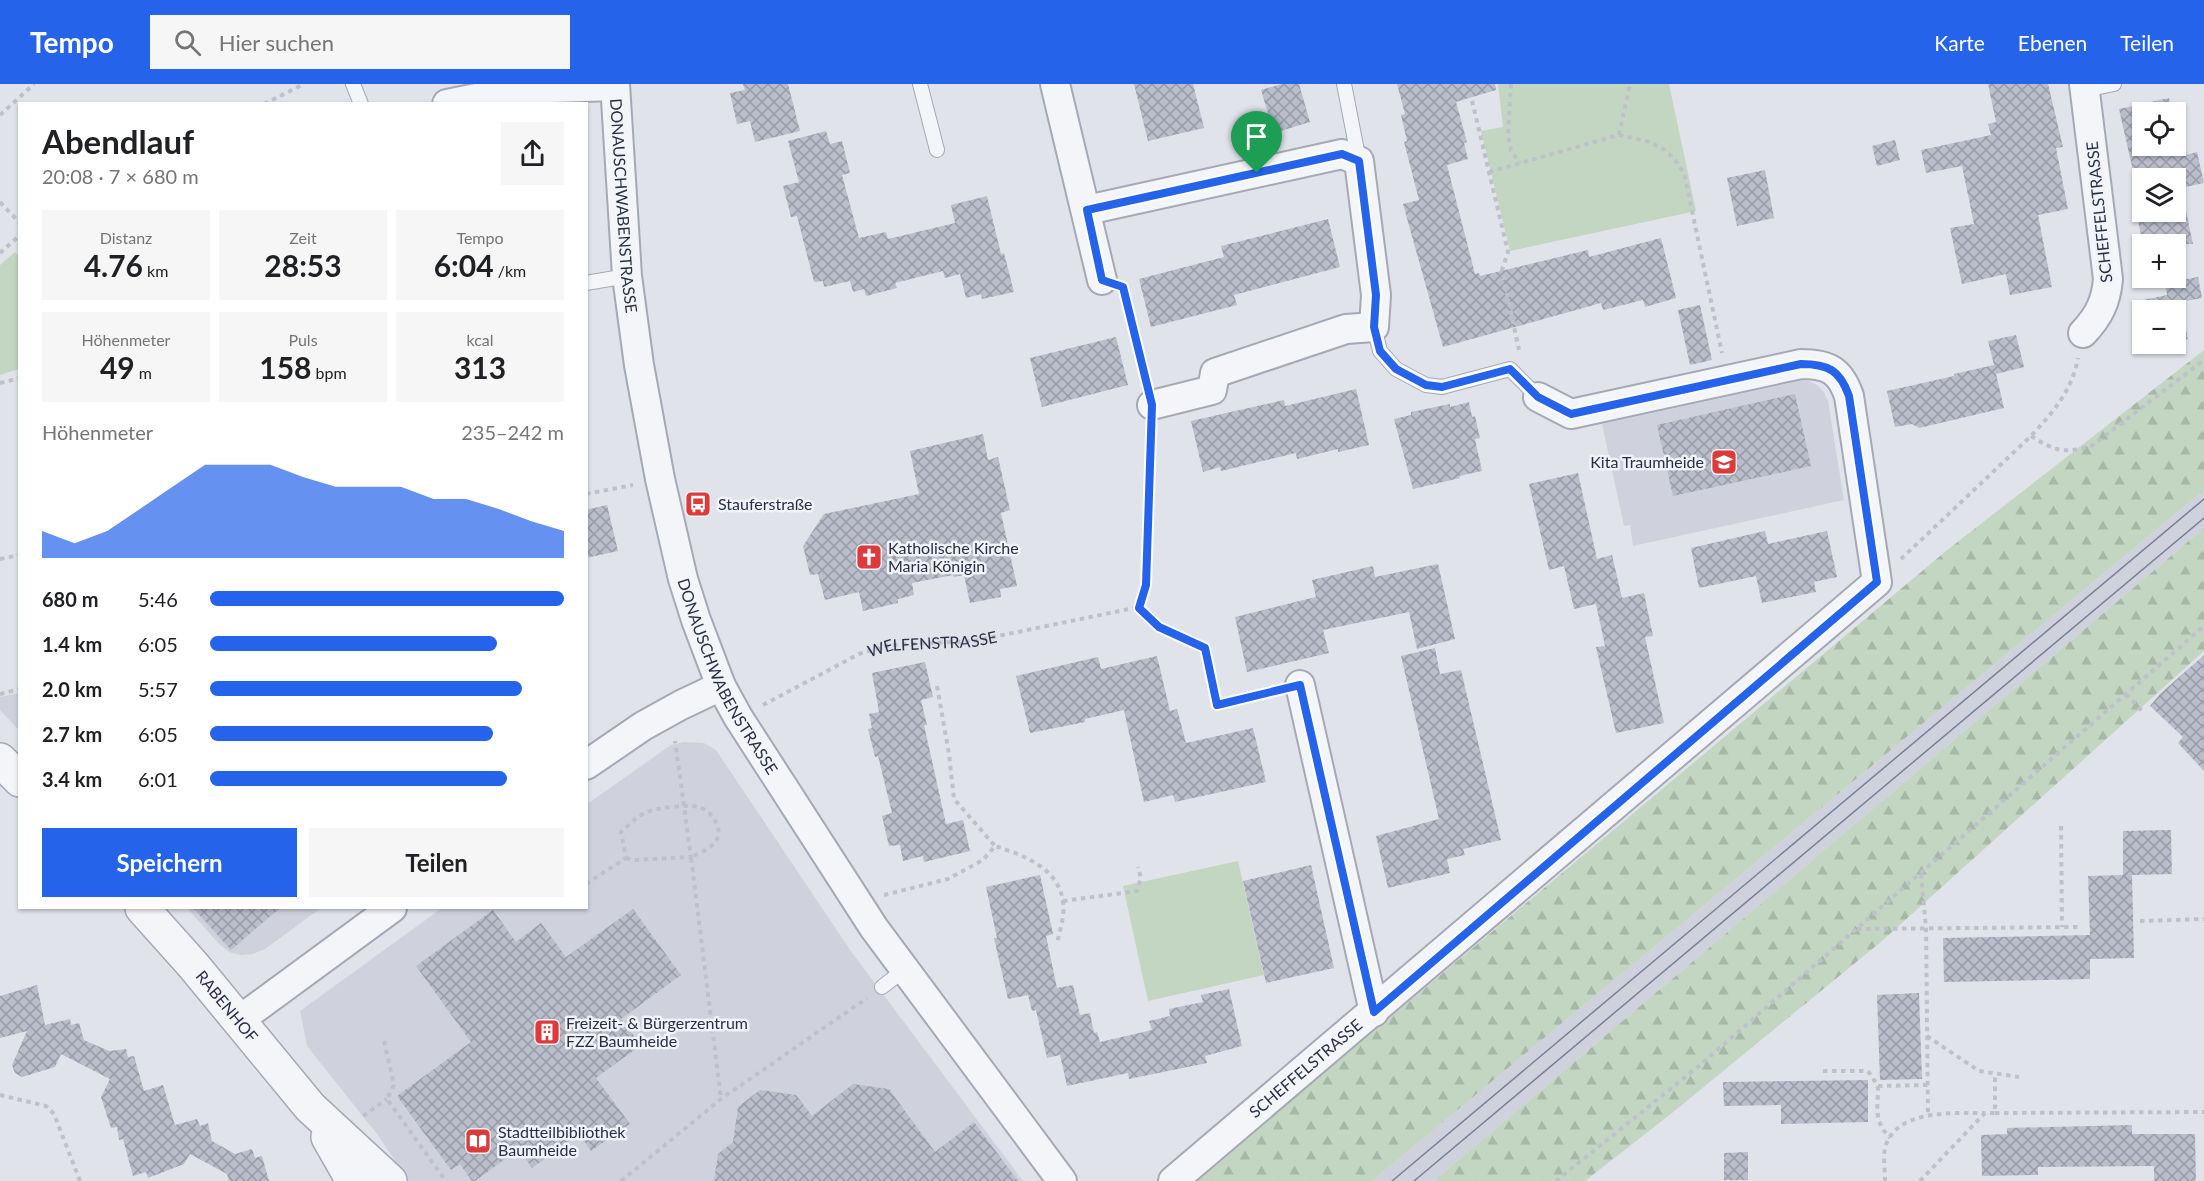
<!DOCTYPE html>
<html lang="de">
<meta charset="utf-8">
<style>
body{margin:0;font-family:Lato,sans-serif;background:#f6f6f6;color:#202124;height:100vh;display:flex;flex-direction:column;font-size:22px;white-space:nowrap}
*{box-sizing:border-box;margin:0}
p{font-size:20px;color:#757577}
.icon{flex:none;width:33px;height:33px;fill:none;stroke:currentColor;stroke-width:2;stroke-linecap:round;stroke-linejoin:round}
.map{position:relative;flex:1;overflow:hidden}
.sheet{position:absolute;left:18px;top:18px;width:570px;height:807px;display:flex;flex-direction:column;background:#fff;border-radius:0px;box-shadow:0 2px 4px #0004}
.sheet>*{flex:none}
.tools{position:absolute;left:2132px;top:18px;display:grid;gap:12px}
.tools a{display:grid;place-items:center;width:54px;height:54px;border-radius:0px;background:#fff;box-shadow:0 2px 4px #0004;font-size:30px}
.pin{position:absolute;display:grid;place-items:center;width:51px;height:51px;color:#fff;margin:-62px -26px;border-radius:50% 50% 50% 0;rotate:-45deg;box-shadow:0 0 6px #0007}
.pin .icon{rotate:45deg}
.round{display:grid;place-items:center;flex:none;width:63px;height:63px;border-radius:0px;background:#f6f6f6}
.overview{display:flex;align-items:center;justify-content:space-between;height:102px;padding:0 24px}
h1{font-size:33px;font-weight:700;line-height:45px}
.stats{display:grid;grid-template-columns:repeat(3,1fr);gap:9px;height:102px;padding:6px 24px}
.stats div{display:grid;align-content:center;border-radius:0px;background:#f6f6f6;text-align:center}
.stats b{font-size:30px;font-weight:700}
.stats small{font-size:16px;font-weight:400}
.stats p{font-size:16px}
.chart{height:168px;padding:12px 24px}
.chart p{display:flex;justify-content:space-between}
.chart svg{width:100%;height:108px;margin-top:6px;fill:#2563eb;opacity:.7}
.action{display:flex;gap:12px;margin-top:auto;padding:12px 24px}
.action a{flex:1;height:69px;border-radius:0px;background:#2563eb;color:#fff;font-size:24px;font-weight:700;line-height:69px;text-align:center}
.action a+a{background:#f6f6f6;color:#202124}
ul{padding:0 24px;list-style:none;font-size:20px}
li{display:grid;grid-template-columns:96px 72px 1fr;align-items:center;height:45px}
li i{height:15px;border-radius:8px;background:#2563eb}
header{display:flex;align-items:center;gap:36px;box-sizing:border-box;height:84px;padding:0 30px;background:#2563eb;color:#fff}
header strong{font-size:28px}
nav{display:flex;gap:33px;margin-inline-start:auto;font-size:21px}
.search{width:420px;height:54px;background:#f6f6f6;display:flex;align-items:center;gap:15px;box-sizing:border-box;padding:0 21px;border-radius:0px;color:#757577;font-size:22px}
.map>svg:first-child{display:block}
</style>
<header>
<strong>Tempo</strong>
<div class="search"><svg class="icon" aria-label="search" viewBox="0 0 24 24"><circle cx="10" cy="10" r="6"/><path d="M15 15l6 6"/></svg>Hier suchen</div>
<nav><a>Karte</a><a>Ebenen</a><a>Teilen</a></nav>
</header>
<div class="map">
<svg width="2204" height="1097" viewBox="0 0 2204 1097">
<defs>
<pattern id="forest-firs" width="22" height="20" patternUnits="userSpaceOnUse" patternTransform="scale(1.5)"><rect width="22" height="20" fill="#c3d6c1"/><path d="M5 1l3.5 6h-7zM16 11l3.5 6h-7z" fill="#a8b8a7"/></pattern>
<pattern id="building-cross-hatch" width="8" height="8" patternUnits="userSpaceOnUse" patternTransform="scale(1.5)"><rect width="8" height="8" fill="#babecb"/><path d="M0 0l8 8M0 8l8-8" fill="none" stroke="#979ba7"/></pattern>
</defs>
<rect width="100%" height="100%" fill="#e1e3eb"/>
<path fill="#cfd2dd" d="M1799 297H1808L1817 301 1824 308 1828 317 1844 416 1633 462 1630 441 1624 442 1602 340Z
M2204 406V444L1434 1097H1372Z
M19 609H20L19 646 0 626V613Z
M684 658 704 659 716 666 853 870 1023 1097H409L377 1050 307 962 300 927 442 824H586L587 720 671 661Z
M187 824H321L265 865 253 870 240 871 229 868 219 860Z"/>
<path fill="url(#forest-firs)" d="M2204 266V406L1372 1097H1195L1946 467Z
M2204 444V567L1882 857 1672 1029 1585 1097H1434Z"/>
<path fill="#c3d6c1" d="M1498 0H1669L1696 127 1510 167 1481 47 1503 43Z
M15 168 20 173 19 285 0 291V181Z
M1238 777 1264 891 1148 917 1123 802Z"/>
<path fill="url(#building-cross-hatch)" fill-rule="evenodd" d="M743 0H788L800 47 755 58 750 37 737 40 730 9 745 6Z
M1134 0H1193L1204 44 1148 57Z
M1282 0H1299L1310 38 1274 49 1261 6Z
M1397 0H1495L1496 6 1456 18 1467 58 1464 59 1468 75 1447 81 1475 190 1479 189 1480 192 1588 166 1589 173 1661 154 1676 214 1645 223 1643 216 1603 226 1601 219 1443 263 1403 120 1419 116 1404 58 1407 57 1401 31 1405 30Z
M1988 0H2048L2063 63 2056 64 2068 125 2038 131 2052 203 2010 211 2006 190 1962 200 1950 144 1974 140 1962 82 1926 89 1921 66 1991 51 1988 40 1996 38Z
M2169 14 2172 28H2142V62H2175V43L2182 72 2197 68 2204 99 2181 104 2193 160H2143L2133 114 2139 113 2119 25ZM2142 94H2175V128H2142Z
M826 47 830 60 842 57 850 89 842 91 859 154 886 148 888 155 955 139 951 121 987 112 1001 170 1004 169 1014 208 982 215 981 210 966 214 960 190 945 194 943 187 895 199 897 204 866 212 864 205 853 208 850 197 824 203 823 197 814 198 797 132 791 133 783 102 799 98 788 57Z
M1895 56 1900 76 1877 82 1872 62Z
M1765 86 1774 134 1737 142 1727 94Z
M1328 135 1340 183 1234 211 1237 221 1151 243 1139 195 1224 173 1221 162Z
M2198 193 2202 214 2180 218 2188 255 2175 258V226H2145L2143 216 2167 211 2165 199Z
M1700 221 1712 276 1690 281 1678 226Z
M2016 251 2024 283 1996 290 2004 324 1919 344 1912 340 1895 343 1887 307 1954 292V290L1994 281 1988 257Z
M1116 253 1128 301 1042 323 1030 274Z
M1356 305 1369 361 1338 368V365L1297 375 1296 369 1221 387 1220 383 1203 388 1191 337 1284 316 1285 322Z
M1795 310 1811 382 1673 412 1657 341Z
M1469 318 1472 333 1475 332 1480 354 1475 355 1482 387 1459 392 1460 394 1413 405 1394 335 1411 331V328L1450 320V323Z
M983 350 988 376 998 373 1010 426 1001 429 1017 502 1000 505 1001 513 970 519 964 491 954 493 953 491 912 499 914 511 898 515V519L863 527 859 508 825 516 818 490 810 491 803 462 824 430 919 410 910 367Z
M1578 389 1597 475 1612 471 1622 514 1644 509 1653 552 1645 553 1664 639 1616 649 1596 563 1605 562 1596 520 1574 525 1564 482 1549 486 1529 400Z
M607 421 618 467 586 474V426Z
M1765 447 1768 460 1827 447 1837 493 1814 498 1816 508 1762 519 1756 492 1699 504 1691 464Z
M1438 480 1455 555 1417 565 1409 528 1323 546 1329 569 1247 588 1235 533 1316 513 1312 496 1373 482 1375 493Z
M1435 564 1440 590 1461 586 1501 756 1463 765 1465 771 1447 775 1450 789 1388 804 1376 752 1439 735 1401 572Z
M2204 571V687L2178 659 2183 653 2150 622 2160 610Z
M1157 572 1170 627 1177 625 1186 659 1253 644 1266 698 1175 718 1173 711 1144 718 1124 626 1085 635V638L1030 649 1016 592 1098 573 1101 585Z
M925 578 933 613 921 616 927 641H924L946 740 963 736 970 767 924 778 923 772 903 777 900 761 889 762 882 732 892 729 878 672 875 673 868 645 872 644 869 630 879 628 872 589Z
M2171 746 2172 790 2132 791 2134 874 2090 875V895L1944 898 1943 854 2090 851 2088 792 2123 791V747Z
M1311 781 1334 884 1266 899 1243 797Z
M1040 791 1053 850 1046 852 1057 904 1073 901 1080 931 1090 929 1094 949 1097 948 1100 958 1152 946 1149 937 1170 932 1169 925 1203 918 1201 911 1229 905 1242 962 1205 972 1207 979 1129 995 1128 989 1067 1002 1060 971 1047 974 1036 926 1032 927 1028 911 1008 915 994 854H997L986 803Z
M193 824H280L231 866Z
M633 825 681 891 621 935 641 961 596 994 630 1040 591 1067 579 1050 532 1084 519 1065 475 1097H472L460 1080 451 1086 397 1012 471 958 416 882 493 826 516 858 541 839 566 873Z
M37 901 45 941 70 935 71 941 79 939 84 956 109 967 126 965 128 973 134 972 144 1007 163 1001 175 1041 197 1035 200 1042 208 1039 212 1057 235 1070 252 1065 255 1074 262 1072 269 1097H229L227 1090 190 1070 184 1080 148 1094 146 1088 133 1092 123 1055 119 1056 117 1043 111 1044 101 1013 110 995 61 970 55 983 22 993 15 989 12 981 27 947 0 954V912Z
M1919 909 1922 995 1880 996 1877 911Z
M1868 996V1038L1781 1040V1021L1724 1022 1723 998Z
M853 1000 889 1005 935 1068 974 1038 1018 1097H714L718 1070 733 1058 738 1023 760 1006 796 1011 812 1032Z
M2132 1041V1050H2195L2196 1097H2154V1082L2038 1083V1091L1982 1092 1981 1051 2007 1050V1044Z
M1748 1068V1096H1724V1069Z"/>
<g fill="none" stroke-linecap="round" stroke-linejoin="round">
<defs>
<path id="service" d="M353 0 361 20
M920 0 937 66
M1344 0 1359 77
M2085 6 2114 0
M586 199 627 192
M1374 243 1380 267 1396 285 1426 301 1442 303 1510 285 1538 313
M882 903 904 886"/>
<g id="minor">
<path id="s2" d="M615 0 627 192 639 281 660 395 683 495 696 536 721 602 738 633 874 844 1062 1097"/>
<path d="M1055 0 1102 196"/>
<path d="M447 20 520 5 615 2"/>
<path d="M1087 126 1342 70 1359 77 1376 211 1374 243 1346 245 1215 289 1212 306 1152 321"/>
<path d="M2083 249C2099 232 2106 218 2108 195L2084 0"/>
<path d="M1300 601 1374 928"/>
<path d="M586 681 643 642 681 621 721 602"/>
<path d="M238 937 392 824"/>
<path id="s3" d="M1173 1097 1877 498 1849 312C1840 286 1828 280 1801 280L1571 330 1538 313"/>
</g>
<g id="tertiary">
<path d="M0 676 20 696"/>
<path id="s4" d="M142 824 193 881 310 1023 390 1097"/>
<path d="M328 1053 353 1097"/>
</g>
</defs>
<use href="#service" stroke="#a5a9b6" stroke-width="16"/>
<use href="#minor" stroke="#a5a9b6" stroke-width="32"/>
<use href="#tertiary" stroke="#a5a9b6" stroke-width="36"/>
<g stroke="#bfc1ca" stroke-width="4" stroke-dasharray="4.5 4.5" stroke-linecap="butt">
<path d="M1511 0 1508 51 1511 67 1520 79"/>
<path d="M1470 8 1508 168 1502 186 1519 266"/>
<path d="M264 20 304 0"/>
<path d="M0 31 34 0"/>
<path d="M1619 51 1630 0"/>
<path d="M1489 88 1619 51 1650 58 1665 66 1675 76 1684 89 1722 269"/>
<path d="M0 118 20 139"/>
<path d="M0 169 20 151"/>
<path d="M1125 211 1146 294"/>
<path d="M0 299 20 294"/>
<path d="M1151 349 1146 501 1139 523 1159 543 1205 564 1217 621 1274 607"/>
<path d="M2031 352C2057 368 2064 370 2093 361L2204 276"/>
<path d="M586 410 633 401"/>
<path d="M0 475 20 471"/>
<path d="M1901 475 2031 352C2053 328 2072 307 2078 274"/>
<path d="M937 602 949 670 954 715 995 762"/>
<path d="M0 610 20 605"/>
<path d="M2126 610 2144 629"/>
<path id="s1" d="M763 621 859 570 890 561 974 557 1139 523"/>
<path d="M2061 742 2062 843"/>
<path d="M626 774 635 776 691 773 675 657"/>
<path d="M1921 790 1926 844 1928 1032"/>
<path d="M586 800 626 774 621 748C628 742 638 731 647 728 656 724 688 720 698 723 710 725 723 743 717 755 713 764 700 769 691 773L721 1015"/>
<path d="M884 811 948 795 983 776 995 762C1023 771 1059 784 1063 818 1065 832 1060 846 1057 859"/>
<path d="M1063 817 1137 807 1141 794 1138 783"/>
<path d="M2140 837 2204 835"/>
<path d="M1857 845 2081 843"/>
<path d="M1927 952 1979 987 2019 993"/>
<path d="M384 957 394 1001 387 1015 445 1096"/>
<path d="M1823 987H1868L1878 1002 1928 1001"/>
<path d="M1878 1002C1878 1025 1873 1036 1890 1054"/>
<path d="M0 1011 46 1022 54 1030 80 1097"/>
<path d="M1995 1029 2204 1028"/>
<path d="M363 1032 387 1015"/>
<path d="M621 1097 721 1015 867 914"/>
<path d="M1556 1097 1699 982 2204 542"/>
<path d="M1885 1097C1885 1087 1883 1074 1885 1064 1895 1025 1954 1029 1985 1029"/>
<path d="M1920 1097 1985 1029H1995V989"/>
</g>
<use href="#service" stroke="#f4f5f9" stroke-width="14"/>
<use href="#minor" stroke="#f4f5f9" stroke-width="28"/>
<use href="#tertiary" stroke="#f4f5f9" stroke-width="33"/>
<path stroke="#798096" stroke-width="1.5" d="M1392 1097 2204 415
M1414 1097 2204 434"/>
</g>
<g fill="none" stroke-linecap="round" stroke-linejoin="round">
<defs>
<path id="route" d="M1342 70 1359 77 1376 211 1374 243 1380 267 1396 285 1426 301 1442 303 1510 285 1538 313 1571 330 1801 280C1828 280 1840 286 1849 312L1877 498 1374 928 1300 601 1217 621 1205 564 1159 543 1139 524 1146 501 1152 321 1123 203 1102 196 1087 126Z"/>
</defs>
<use href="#route" stroke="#fff" stroke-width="12"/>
<use href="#route" stroke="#2563eb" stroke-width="8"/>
</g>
<defs>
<symbol id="school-square" viewBox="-11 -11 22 22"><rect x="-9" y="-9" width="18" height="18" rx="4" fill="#dc3a3b" stroke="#f1f3f8"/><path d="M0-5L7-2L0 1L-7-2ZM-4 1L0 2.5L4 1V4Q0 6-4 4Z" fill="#fff"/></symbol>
<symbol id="bus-square" viewBox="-11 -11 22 22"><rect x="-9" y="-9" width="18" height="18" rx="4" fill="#dc3a3b" stroke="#f1f3f8"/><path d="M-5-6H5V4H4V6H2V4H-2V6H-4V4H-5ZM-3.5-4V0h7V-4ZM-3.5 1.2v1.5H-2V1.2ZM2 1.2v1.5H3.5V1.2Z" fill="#fff"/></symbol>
<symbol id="church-square" viewBox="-11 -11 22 22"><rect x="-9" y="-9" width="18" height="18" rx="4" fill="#dc3a3b" stroke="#f1f3f8"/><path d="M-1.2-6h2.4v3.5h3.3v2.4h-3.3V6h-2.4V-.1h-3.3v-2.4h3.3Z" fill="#fff"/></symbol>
<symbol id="building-square" viewBox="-11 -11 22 22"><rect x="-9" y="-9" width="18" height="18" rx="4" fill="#dc3a3b" stroke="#f1f3f8"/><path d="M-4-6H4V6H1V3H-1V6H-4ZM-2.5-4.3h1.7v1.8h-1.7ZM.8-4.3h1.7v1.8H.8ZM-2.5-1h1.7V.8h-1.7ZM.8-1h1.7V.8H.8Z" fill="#fff"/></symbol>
<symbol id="library-square" viewBox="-11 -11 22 22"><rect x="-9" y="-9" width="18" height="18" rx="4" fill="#dc3a3b" stroke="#f1f3f8"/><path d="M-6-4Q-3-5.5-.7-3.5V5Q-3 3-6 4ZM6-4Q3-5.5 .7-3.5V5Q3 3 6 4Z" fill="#fff"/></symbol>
</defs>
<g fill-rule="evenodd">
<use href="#school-square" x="1709" y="363" width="30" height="30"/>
<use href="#bus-square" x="683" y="405" width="30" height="30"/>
<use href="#church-square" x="854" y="458" width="30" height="30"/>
<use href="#building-square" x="532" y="933" width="30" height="30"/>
<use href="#library-square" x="463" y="1042" width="30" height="30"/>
</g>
<g text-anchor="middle" stroke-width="5" stroke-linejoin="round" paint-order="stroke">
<g font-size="16" fill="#272e45" stroke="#f1f3f8">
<text dy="6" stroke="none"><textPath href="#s2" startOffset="122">DONAUSCHWABENSTRASSE</textPath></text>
<text transform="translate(2099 128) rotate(-96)" y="6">SCHEFFELSTRASSE</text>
<text dy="6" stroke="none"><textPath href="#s1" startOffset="183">WELFENSTRASSE</textPath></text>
<text dy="6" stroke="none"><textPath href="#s2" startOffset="608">DONAUSCHWABENSTRASSE</textPath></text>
<text dy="6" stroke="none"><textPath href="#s4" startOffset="130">RABENHOF</textPath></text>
<text dy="6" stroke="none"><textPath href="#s3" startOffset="174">SCHEFFELSTRASSE</textPath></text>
</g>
<g font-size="16" fill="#272e45" stroke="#f1f3f8" text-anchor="start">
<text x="1704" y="384" text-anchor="end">Kita Traumheide</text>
<text x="718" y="426">Stauferstraße</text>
<text x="888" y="470">Katholische Kirche<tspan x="888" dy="18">Maria Königin</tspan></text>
<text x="566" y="945">Freizeit- &amp; Bürgerzentrum<tspan x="566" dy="18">FZZ Baumheide</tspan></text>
<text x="498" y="1054">Stadtteilbibliothek<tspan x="498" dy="18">Baumheide</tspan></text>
</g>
</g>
</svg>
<div class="tools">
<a><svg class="icon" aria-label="locate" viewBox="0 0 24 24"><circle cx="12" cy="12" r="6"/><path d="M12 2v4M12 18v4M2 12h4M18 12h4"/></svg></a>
<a><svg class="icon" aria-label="layers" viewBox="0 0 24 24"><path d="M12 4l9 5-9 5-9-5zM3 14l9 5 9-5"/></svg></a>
<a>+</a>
<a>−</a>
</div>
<div class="pin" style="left:1257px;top:89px;background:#1e9e55"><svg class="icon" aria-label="arrive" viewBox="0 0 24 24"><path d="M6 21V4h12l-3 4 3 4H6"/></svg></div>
<section class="sheet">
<div class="overview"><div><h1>Abendlauf</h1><p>20:08 · 7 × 680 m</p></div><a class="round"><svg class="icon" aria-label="share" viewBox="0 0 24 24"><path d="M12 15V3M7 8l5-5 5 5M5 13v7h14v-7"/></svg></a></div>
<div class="stats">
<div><p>Distanz</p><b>4.76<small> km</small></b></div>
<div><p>Zeit</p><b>28:53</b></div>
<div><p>Tempo</p><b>6:04<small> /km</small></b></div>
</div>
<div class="stats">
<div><p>Höhenmeter</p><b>49<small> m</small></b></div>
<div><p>Puls</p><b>158<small> bpm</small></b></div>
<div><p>kcal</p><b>313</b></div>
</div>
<div class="chart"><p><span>Höhenmeter</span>235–242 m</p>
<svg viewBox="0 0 160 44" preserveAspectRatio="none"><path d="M0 44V33L10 38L20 33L30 24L40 15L50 6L60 6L70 6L80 11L90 15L100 15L110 15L120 20L130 20L140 24L150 29L160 33V44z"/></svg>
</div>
<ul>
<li><b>680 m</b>5:46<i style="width:100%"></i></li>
<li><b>1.4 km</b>6:05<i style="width:81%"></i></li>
<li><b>2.0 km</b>5:57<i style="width:88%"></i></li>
<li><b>2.7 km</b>6:05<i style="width:80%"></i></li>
<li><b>3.4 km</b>6:01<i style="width:84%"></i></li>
</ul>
<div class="action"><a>Speichern</a><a>Teilen</a></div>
</section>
</div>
